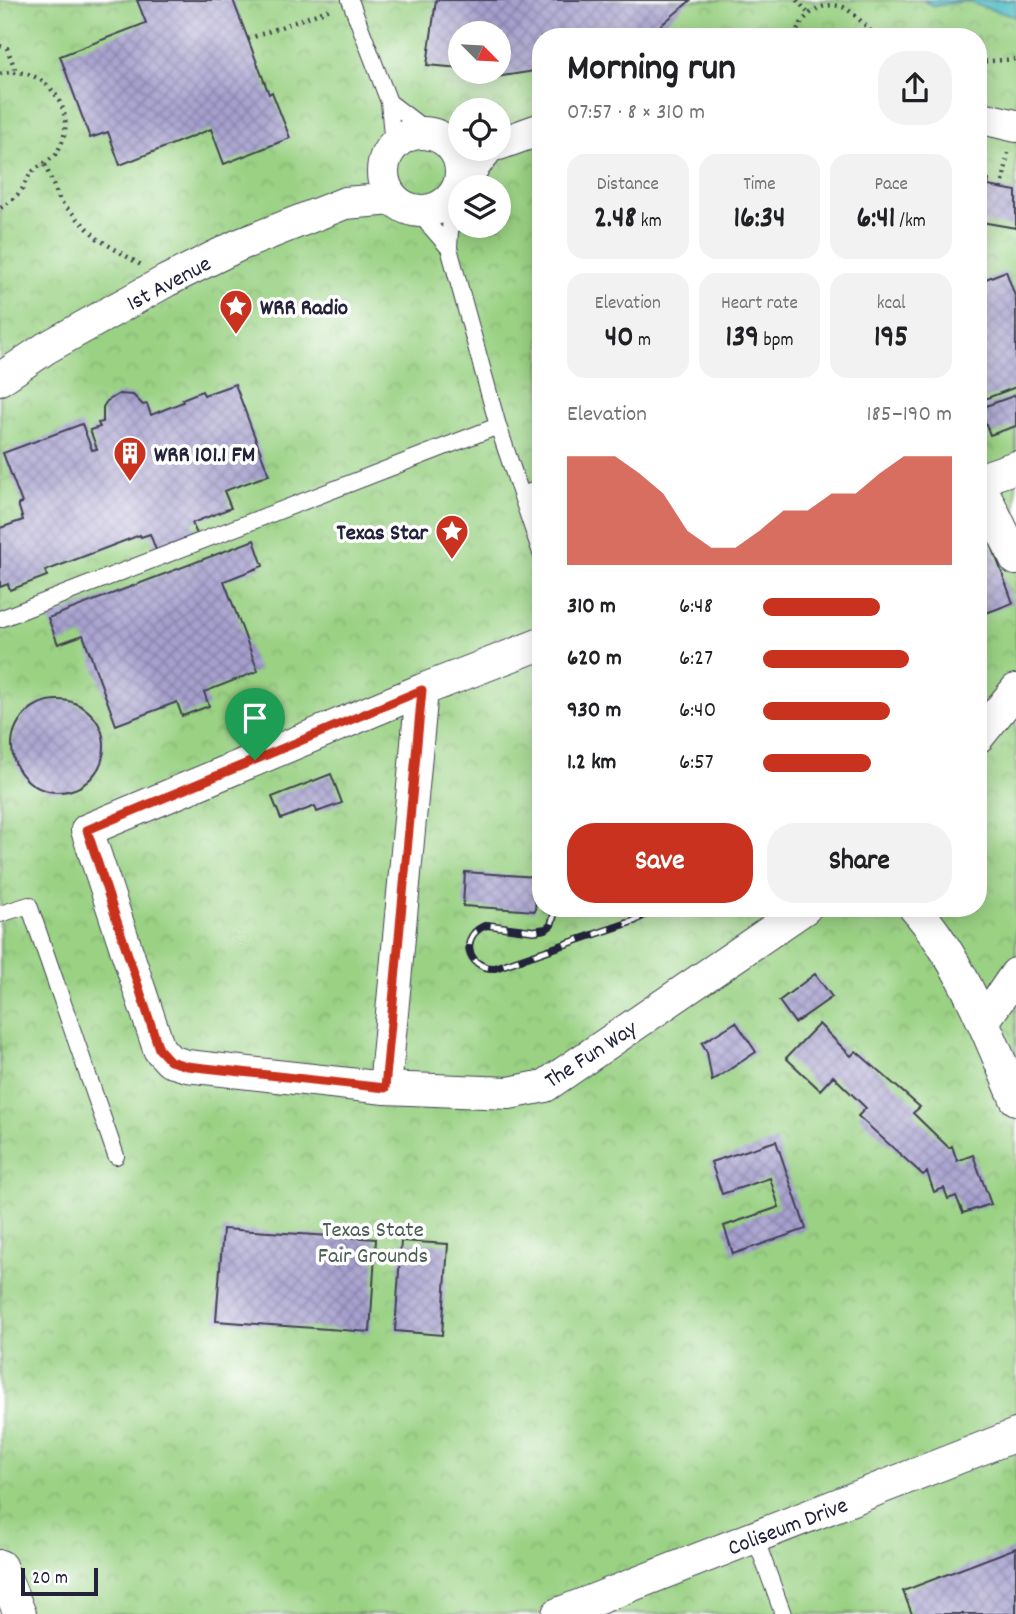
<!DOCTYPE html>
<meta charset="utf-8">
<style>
body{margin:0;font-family:Dekko,sans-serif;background:#f2f2f2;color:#202124;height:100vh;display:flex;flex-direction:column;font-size:26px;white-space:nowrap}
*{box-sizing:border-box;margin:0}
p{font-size:23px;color:#757577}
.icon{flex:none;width:38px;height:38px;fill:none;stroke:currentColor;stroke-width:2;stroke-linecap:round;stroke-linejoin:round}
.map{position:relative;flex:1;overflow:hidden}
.sheet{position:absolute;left:532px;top:28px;width:455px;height:889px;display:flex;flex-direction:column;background:#fff;border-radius:28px;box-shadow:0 4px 18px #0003}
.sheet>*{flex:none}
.needle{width:46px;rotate:114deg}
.tools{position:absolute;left:448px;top:21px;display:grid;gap:14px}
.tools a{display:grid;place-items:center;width:63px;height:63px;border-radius:50%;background:#fff;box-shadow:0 4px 18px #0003;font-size:35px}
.scale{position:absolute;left:21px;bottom:18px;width:77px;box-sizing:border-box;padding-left:7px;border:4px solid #22223b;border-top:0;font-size:19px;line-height:24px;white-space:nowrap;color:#22223b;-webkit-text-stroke:5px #fff;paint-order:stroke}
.pin{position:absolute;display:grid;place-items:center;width:60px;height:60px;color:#fff;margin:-72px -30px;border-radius:50% 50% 50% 0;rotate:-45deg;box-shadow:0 0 7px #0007}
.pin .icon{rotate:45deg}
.round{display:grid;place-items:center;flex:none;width:74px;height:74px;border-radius:28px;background:#f2f2f2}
.head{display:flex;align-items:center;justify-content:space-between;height:119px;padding:0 35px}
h1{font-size:38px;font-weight:800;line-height:52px}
.figures{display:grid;grid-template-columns:repeat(3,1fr);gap:10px;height:119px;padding:7px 35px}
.figures div{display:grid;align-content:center;border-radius:18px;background:#f2f2f2;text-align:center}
.figures b{font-size:30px;font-weight:800}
.figures small{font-size:19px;font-weight:400}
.figures p{font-size:19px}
.chart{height:196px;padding:14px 35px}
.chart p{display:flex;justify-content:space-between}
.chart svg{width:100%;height:126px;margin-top:7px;fill:#c8321e;opacity:.7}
.cta{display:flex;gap:14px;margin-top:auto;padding:14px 35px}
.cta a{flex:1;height:80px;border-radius:28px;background:#c8321e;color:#fff;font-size:28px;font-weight:800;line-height:80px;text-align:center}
.cta a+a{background:#f2f2f2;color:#202124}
ul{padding:0 35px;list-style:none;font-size:23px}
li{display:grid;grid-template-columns:112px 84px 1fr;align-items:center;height:52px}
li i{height:18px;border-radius:9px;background:#c8321e}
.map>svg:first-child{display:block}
</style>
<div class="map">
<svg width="1016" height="1614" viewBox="0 0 1016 1614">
<defs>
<pattern id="park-crowns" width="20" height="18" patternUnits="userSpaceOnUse" patternTransform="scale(1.75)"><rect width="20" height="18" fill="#9ad183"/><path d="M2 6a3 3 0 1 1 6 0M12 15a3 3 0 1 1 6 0" fill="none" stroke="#84b372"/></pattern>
<pattern id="building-cross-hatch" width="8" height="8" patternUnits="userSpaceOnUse" patternTransform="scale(1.75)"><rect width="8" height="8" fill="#a6a0ce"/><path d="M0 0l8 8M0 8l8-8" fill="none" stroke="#8782a8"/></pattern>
</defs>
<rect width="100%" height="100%" fill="#fff"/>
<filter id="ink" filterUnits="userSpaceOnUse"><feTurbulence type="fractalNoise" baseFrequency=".0143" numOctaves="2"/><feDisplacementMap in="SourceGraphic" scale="14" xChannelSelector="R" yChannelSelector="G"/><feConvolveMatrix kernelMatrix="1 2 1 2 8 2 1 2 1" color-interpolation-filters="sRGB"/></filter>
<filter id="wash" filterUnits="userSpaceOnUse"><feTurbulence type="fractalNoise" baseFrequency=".00686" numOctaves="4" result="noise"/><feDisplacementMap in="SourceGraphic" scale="28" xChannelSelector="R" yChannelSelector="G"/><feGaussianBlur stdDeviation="1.57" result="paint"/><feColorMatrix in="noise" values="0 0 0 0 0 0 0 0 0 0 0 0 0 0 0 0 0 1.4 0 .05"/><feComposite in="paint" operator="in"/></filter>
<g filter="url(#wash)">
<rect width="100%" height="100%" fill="#f3ebd5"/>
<path fill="url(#park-crowns)" stroke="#5e7a5f" stroke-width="2" fill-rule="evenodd" d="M0 0H1016V1614H15L0 1580ZM460 33H499V72H460ZM541 37H978V908H541ZM460 110H499V149H460ZM460 187H499V226H460Z"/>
<path fill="#4fbdc4" stroke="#387080" stroke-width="2" d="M922 0H1016V17L964 1 934 6Z"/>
<g id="blocks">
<path fill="url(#building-cross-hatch)" d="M137 0H233L269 94 272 92 290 138 224 164 211 129 120 165 108 132 90 138 60 56 146 23Z
M436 0H691L647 37H541V70L490 78 486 72H499V33H460V68L427 65Z
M978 178 989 180 988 186 1016 191V228L981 222 982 216 978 215Z
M1006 271 1016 299V387L982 400 978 391V282Z
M235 384 269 475 224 491 231 508 192 523 197 534 156 550 150 534 141 537 140 535 45 571 47 576 10 590 8 584 0 587V528L23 520 18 504 22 503 3 453 82 424 92 450 97 449 90 430 100 427 98 423 103 422V407L107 401 119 394 133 395 143 405 147 404 151 415 183 402 182 399 202 391 204 395Z
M1016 395V426L990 435 980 408Z
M988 535 1013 603 978 616V538Z
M254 540 263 566 224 581 258 671 204 692 209 706 182 716 177 702 116 725 83 635 58 644 48 618Z
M12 746a46 46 0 1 1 92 0a46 46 0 1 1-92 0Z
M331 774 342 803 317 812 315 806 281 819 272 797Z
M465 872 537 877 535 911 463 906Z
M815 974 832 997 795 1023 779 1001Z
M736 1022 756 1052 712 1081 707 1052 702 1043Z
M819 1024 851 1056 856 1051 920 1107 913 1113 949 1148 952 1146 957 1161 973 1155 991 1204 963 1213 956 1196 948 1199 944 1188 934 1192 927 1172 923 1175 858 1116 866 1108 833 1076 820 1090 786 1058Z
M776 1141 806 1229 733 1254 724 1226 779 1207 770 1178 722 1194 711 1162Z
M223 1229 376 1239 370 1332 216 1321Z
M401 1241 448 1244 442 1335 395 1331Z
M1016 1548V1614H912L903 1591Z"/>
</g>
</g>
<g filter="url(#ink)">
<use href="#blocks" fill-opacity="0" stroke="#414052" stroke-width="2"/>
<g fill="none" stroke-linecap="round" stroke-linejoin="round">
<defs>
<path id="lane" d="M350 0 389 102 393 147
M389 102 431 134
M452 197 449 248 498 426 541 553
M417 211 449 248
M522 495 541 488
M0 619 498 426
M0 914 29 905 116 1156
M755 1537 783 1614"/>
<path id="street" d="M978 117 1016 126
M383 172a39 39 0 1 1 78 0a39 39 0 1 1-78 0Z
M499 144 541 129
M459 185 487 149
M0 379 46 348 166 281 239 245 345 203 393 199
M978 480 1016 467
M978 481 1016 559
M541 644 422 690 87 830 159 1049 170 1061 187 1066 385 1088 509 1093 545 1086 805 908
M978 737 1016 690
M915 908C962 962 988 1034 1016 1099
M983 1022 1016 974
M385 1088 422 690
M0 1566 20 1614
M558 1614 1016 1435"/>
</defs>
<use href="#lane" stroke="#414052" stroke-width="18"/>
<use href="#street" stroke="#414052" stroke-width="34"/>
<path stroke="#414052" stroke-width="4.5" stroke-dasharray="2 5" stroke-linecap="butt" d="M797 0 807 12
M795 37C801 16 820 0 843 7 856 14 866 27 877 37
M248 39 333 8
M0 46 7 48 16 72
M978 62 1016 59
M0 74C39 62 77 104 62 142 55 161 45 161 32 172 27 177 25 185 21 191 15 198 8 203 0 208
M45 165 60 201 98 239 141 265
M1002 189 1008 153"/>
<use href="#lane" stroke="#fff" stroke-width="16"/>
<use href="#street" stroke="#fff" stroke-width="32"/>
<defs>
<path id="rail" d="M556 908 551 925 546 929 534 931 487 925C459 934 466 969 495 968L634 921 656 908"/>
</defs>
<use href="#rail" stroke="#22223b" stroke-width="8"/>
<use href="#rail" stroke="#fff" stroke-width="5" stroke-dasharray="16" stroke-linecap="butt"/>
</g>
</g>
<g fill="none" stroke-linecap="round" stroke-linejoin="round" filter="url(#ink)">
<defs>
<path id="route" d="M422 690 385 1088 187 1066 170 1061 159 1049 87 830Z"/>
</defs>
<use href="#route" stroke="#fff" stroke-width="14"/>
<use href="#route" stroke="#c8321e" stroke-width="9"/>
</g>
<defs>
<symbol id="sight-pin" viewBox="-11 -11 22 30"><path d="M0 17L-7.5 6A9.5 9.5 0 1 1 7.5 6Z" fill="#c8321e" stroke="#fff"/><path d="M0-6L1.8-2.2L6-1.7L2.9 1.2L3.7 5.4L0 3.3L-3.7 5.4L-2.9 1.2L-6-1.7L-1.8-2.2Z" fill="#fff"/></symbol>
<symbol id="building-pin" viewBox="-11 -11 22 30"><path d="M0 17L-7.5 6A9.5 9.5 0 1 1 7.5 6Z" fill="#c8321e" stroke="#fff"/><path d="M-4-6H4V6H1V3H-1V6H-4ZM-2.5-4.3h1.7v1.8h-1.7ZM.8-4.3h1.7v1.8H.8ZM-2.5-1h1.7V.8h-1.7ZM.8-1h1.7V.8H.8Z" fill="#fff"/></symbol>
</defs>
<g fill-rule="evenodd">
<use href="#sight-pin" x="217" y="287" width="38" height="52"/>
<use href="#building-pin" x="111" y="434" width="38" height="52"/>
<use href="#sight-pin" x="433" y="512" width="38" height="52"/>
</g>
<g text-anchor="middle" stroke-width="7" stroke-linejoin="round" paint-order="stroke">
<g font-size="23" fill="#22223b" stroke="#fff">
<text transform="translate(168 282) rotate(-28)" y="8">1st Avenue</text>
<text transform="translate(590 1053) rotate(-33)" y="8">The Fun Way</text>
<text transform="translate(787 1525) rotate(-21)" y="8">Coliseum Drive</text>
</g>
<g font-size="23" font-weight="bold" fill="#22223b" stroke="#fff" text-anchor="start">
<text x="260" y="314">WRR Radio</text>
<text x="154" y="461">WRR 101.1 FM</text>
<text x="428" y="539" text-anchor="end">Texas Star</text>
</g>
<g font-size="23" fill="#4c5f54" stroke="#fff">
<text x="373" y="1236">Texas State<tspan x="373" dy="26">Fair Grounds</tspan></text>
</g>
</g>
</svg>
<div class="tools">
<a><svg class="needle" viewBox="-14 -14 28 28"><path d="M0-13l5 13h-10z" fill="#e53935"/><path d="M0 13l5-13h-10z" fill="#757577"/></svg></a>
<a><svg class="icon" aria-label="locate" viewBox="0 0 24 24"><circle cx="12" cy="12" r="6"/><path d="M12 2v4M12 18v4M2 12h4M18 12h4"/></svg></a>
<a><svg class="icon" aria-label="layers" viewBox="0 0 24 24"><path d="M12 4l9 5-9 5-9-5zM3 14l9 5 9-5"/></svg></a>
</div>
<div class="scale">20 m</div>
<div class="pin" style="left:255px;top:760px;background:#1e9e55"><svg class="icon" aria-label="arrive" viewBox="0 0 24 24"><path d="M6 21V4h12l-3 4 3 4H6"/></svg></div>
<section class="sheet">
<div class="head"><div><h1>Morning run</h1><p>07:57 · 8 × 310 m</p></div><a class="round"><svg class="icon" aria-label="share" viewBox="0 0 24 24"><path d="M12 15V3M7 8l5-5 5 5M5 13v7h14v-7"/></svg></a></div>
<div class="figures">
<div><p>Distance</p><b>2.48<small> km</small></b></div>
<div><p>Time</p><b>16:34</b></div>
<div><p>Pace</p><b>6:41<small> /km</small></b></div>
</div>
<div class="figures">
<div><p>Elevation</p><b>40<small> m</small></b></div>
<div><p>Heart rate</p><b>139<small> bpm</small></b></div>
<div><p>kcal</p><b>195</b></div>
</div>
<div class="chart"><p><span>Elevation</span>185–190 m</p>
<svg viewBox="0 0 160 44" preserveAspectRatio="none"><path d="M0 44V6L10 6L20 6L30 12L40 19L50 32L60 38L70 38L80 32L90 25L100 25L110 19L120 19L130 12L140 6L150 6L160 6V44z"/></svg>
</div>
<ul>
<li><b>310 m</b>6:48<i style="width:62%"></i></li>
<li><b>620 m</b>6:27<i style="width:77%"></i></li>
<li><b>930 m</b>6:40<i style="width:67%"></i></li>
<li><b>1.2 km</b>6:57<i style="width:57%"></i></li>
</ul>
<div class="cta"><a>Save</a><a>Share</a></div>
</section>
</div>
